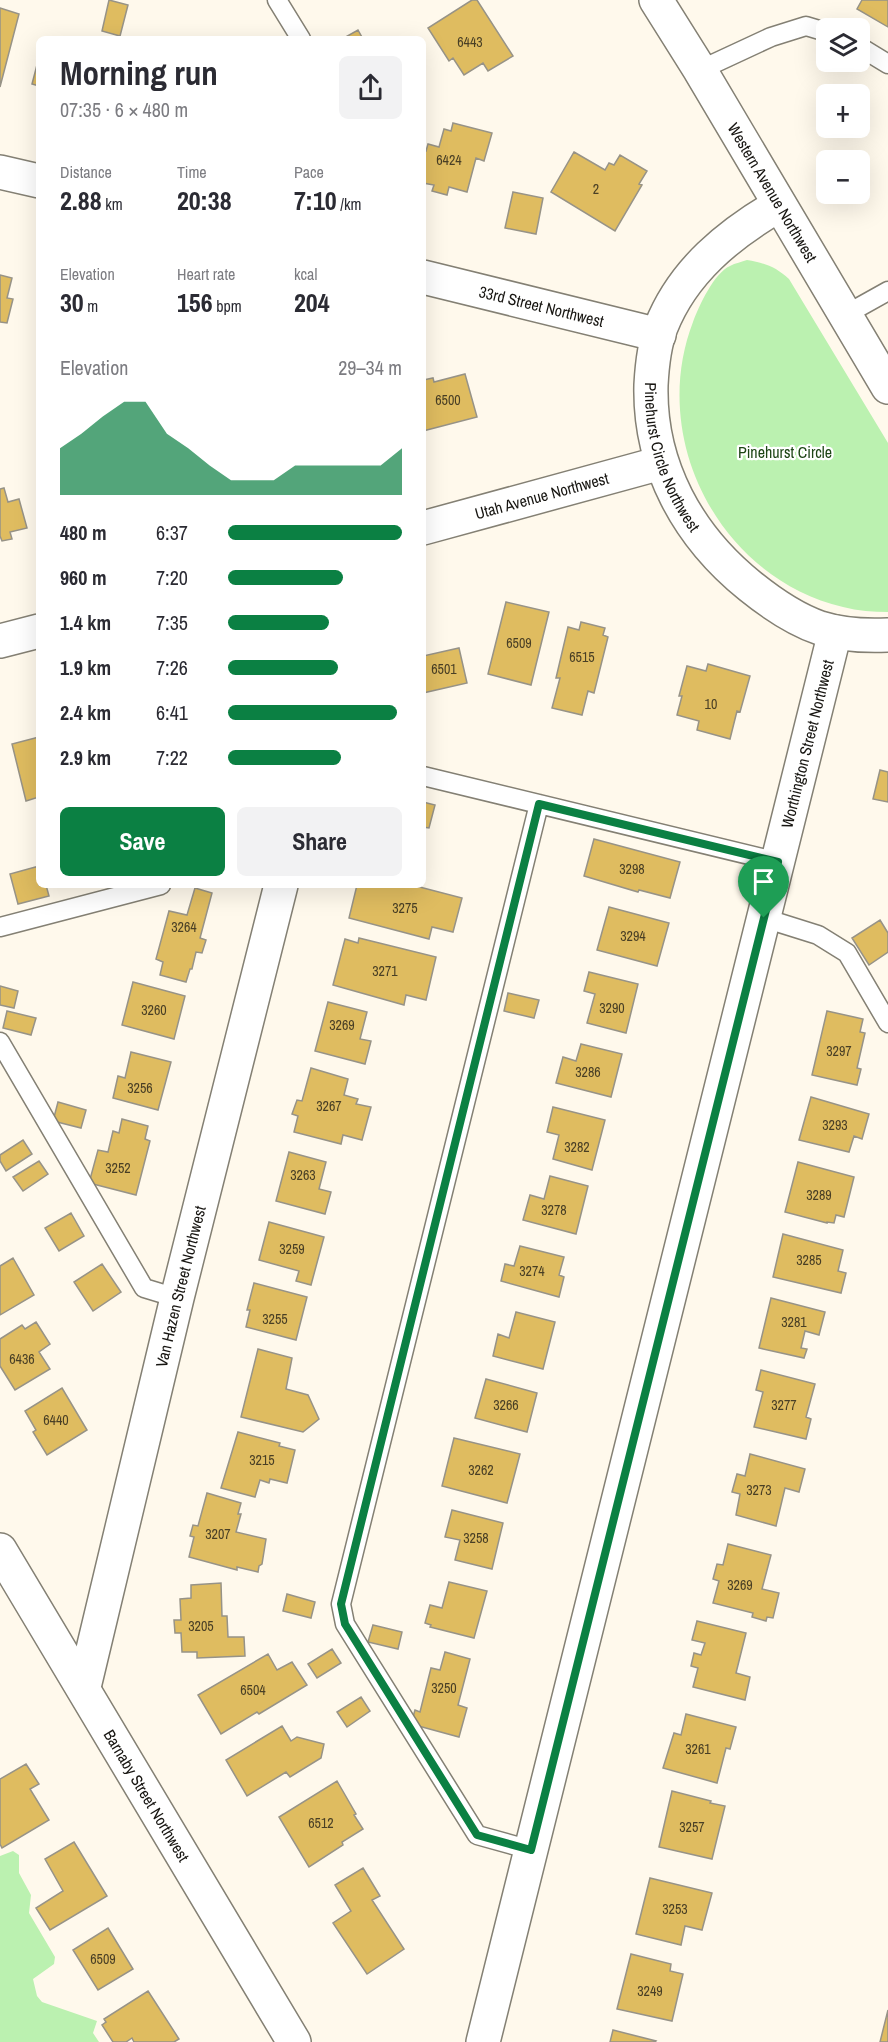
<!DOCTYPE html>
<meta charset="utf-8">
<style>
body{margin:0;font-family:"Archivo Narrow",sans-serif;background:#f2f2f3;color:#2b2b33;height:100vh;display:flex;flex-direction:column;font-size:22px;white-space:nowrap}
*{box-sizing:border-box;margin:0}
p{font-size:20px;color:#7c7c81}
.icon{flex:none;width:33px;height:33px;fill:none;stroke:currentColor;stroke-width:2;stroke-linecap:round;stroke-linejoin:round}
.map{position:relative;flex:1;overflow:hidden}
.details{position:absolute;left:36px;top:36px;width:390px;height:852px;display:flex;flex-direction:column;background:#fff;border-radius:9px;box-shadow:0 6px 24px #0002}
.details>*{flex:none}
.fabs{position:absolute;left:816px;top:18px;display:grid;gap:12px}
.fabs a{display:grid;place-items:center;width:54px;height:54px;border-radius:9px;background:#fff;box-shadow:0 6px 24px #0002;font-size:30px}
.pin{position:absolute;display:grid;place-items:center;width:51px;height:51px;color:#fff;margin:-62px -26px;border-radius:50% 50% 50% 0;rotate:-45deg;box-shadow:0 0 6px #0007}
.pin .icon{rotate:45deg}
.round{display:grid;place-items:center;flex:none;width:63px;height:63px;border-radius:9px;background:#f2f2f3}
.head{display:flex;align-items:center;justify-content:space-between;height:102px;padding:0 24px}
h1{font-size:33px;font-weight:700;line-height:45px}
.figures{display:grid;grid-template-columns:repeat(3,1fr);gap:9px;height:102px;padding:6px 24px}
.figures div{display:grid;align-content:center}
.figures b{font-size:26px;font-weight:700}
.figures small{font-size:16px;font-weight:400}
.figures p{font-size:16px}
.chart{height:168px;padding:12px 24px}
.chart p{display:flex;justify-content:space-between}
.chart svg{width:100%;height:108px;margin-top:6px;fill:#0b8043;opacity:.7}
.primary-button{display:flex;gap:12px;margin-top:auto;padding:12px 24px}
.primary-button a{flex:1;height:69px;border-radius:9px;background:#0b8043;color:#fff;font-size:24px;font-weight:700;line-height:69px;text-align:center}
.primary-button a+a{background:#f2f2f3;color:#2b2b33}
ul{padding:0 24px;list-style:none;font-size:20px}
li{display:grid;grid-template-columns:96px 72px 1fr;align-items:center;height:45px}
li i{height:15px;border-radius:8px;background:#0b8043}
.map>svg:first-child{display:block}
</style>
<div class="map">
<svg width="888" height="2042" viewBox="0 0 888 2042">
<rect width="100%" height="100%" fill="#fff9ec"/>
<path fill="#bbf1b0" d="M747 260C765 263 776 267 789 279L888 443V612C873 612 858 611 843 607 720 578 648 439 693 322 699 306 714 273 730 266 735 263 742 262 747 260Z
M13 1851 19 1855V1873L31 1895 29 1913 55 1957 54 1964 33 1979 37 1996 42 2002 97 2021 93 2033 99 2042H0V1856Z"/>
<path fill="#dfbc60" stroke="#979387" stroke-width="1.5" d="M109 0 128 5 120 36 102 31Z
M472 0H477L513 56 488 71 483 63 464 75 453 58 449 61 428 28Z
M862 0H888V27L857 9Z
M0 8 19 14 0 87Z
M358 30 363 39H342Z
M38 61H39V86L32 84Z
M453 123 492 133 484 161 476 158 467 192 449 187 447 195 432 191 434 185 423 183V150L426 151 428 144 439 147 444 129 451 131Z
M574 152 605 170 609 163 614 165 620 155 647 171 639 184 642 185 615 231 551 192Z
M513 192 543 198 536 234 505 228Z
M0 275 12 278 7 298 13 299 7 323 0 322Z
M465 374 477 417 423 431V380L433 378 434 382Z
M4 488 8 502 19 499 27 528 10 532 12 539 2 541 0 536V489Z
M506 602 549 612 531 685 488 674Z
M581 622 605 628 603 635 608 637 594 693 588 691 582 715 552 708 560 678H556L568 627 579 630Z
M459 648 467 683 423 693V656Z
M708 664 750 676 740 712 737 711 730 739 697 730 699 721 677 715 682 696H679L687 666 706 671Z
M39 737V797L26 801 12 744Z
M880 770 888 772V802L873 799Z
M423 802 435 805 429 828 423 827Z
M594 839 680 862 670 898 639 890 638 892 584 876Z
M39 866V885H46L49 896 18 904 10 874Z
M357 885H412L462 898 453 932 432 927 429 939 349 918Z
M195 888 212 893 200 938 206 940 202 953 196 952 192 969H190L186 982 160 975 163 962 156 959 169 911 187 915Z
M609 907 669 923 657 966 597 950Z
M880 920 888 933V952L869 965 852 938Z
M359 938 436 957 426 1000 406 995 404 1005 333 985 345 939 358 943Z
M589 972 638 984 626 1033 587 1023 595 994 584 991Z
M133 982 185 996 174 1039 122 1025Z
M0 986 18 991 14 1008 0 1005Z
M508 993 539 1000 534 1018 504 1011Z
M328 1002 367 1012 360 1039 371 1041 365 1064 315 1051Z
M7 1011 36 1018 31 1035 3 1028Z
M827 1011 863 1019 860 1032 865 1033 857 1068 861 1069 857 1085 812 1075Z
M581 1044 622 1054 611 1097 556 1083 563 1057 576 1061Z
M131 1052 171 1062 158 1110 113 1098 118 1076 125 1078Z
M311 1068 348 1079 344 1095 358 1099 356 1104 371 1107 362 1140 343 1135 341 1144 294 1132 298 1116 292 1114 297 1100 302 1101Z
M811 1097 869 1114 862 1139 854 1136 849 1152 799 1140Z
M58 1102 86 1110 81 1128 53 1121Z
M553 1107 605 1120 592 1170 553 1159 559 1135 547 1132Z
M122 1119 148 1126 145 1139 150 1141 136 1195 89 1183 98 1150 108 1152 113 1131 119 1133Z
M23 1140 32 1154 6 1171 0 1161V1155Z
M289 1152 326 1162 319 1189 331 1192 325 1214 276 1201Z
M39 1161 48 1174 23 1191 13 1177Z
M798 1162 854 1177 844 1217 836 1215 834 1223 827 1222V1223L785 1212Z
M550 1176 588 1186 576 1234 523 1220 530 1195 544 1199Z
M71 1213 84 1236 59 1251 45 1228Z
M269 1222 324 1237 311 1285 296 1281 299 1271 259 1260Z
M783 1234 843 1250 838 1271 846 1273 841 1293 773 1277Z
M520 1246 564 1257 559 1275 564 1277 559 1297 501 1281 505 1264 514 1266Z
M13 1258 34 1295 0 1315V1266Z
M102 1264 121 1292 93 1311 74 1282Z
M254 1283 307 1297 296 1340 246 1327 250 1310H247Z
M771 1298 825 1312 819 1335 805 1331 801 1348 807 1349 804 1358 759 1348Z
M516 1312 555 1322 543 1369 493 1356 498 1334 509 1338Z
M36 1322 50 1344 39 1352 50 1369 15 1390 0 1366V1339L22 1325 25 1329Z
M258 1349 292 1358 286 1389 308 1395 319 1419 303 1432 241 1417Z
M761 1370 815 1384 806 1417 811 1419 806 1439 754 1427 763 1392 756 1390Z
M486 1379 537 1393 527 1432 475 1418Z
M62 1388 87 1430 47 1455 33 1432 36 1430 25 1411Z
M238 1432 280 1443 279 1446 295 1450 287 1483 270 1479 269 1483 260 1480 255 1497 221 1488Z
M454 1438 520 1454 507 1503 442 1486Z
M750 1454 805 1469 799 1492 785 1488 776 1526 736 1515 740 1494 732 1492 737 1474 745 1476Z
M207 1493 241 1503 238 1514H241L236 1532 266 1539 262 1564 259 1566 258 1572 237 1567V1570L189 1557 194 1537 190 1536 193 1525 198 1526Z
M452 1510 503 1523 492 1569 455 1560 460 1540 445 1537Z
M728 1544 771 1555 762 1589 779 1593 773 1618 767 1617 766 1621 752 1617 753 1613 713 1603 719 1581 713 1579 717 1564 723 1565Z
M449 1582 487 1591 474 1638 430 1627 431 1625 425 1623 430 1605 442 1608Z
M221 1583 222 1616H227L228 1637H244L245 1656 197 1658V1652H182L181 1633H175L174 1620H181L180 1599 191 1598V1585Z
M287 1594 315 1602 311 1618 283 1611Z
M697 1621 746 1633 736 1673 750 1677 745 1700 693 1687 698 1668 691 1666 694 1653 701 1655 705 1643 692 1640Z
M373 1625 402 1632 398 1649 368 1642Z
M332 1649 341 1663 317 1678 308 1664Z
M445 1652 470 1659 458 1705 467 1708 459 1737 411 1724 415 1710 420 1712 431 1668 440 1670Z
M268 1654 277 1670 292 1662 307 1685 259 1714 257 1712 221 1734 198 1695Z
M361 1697 370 1711 347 1727 337 1712Z
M686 1714 736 1727 730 1749 726 1748 717 1783 663 1768 674 1733 681 1735Z
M282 1726 291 1741 297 1737 324 1744 321 1758 290 1777 286 1772 247 1796 226 1760Z
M26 1764 39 1784 30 1789 49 1820 2 1848 0 1844V1779Z
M337 1781 356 1814 354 1815 363 1829 342 1842 343 1845 309 1867 279 1817Z
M672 1791 711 1801 710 1803 725 1806 712 1859 659 1847Z
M74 1842 107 1896 50 1930 36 1908 63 1891 45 1859Z
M363 1868 380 1896 372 1900 404 1949 367 1974 333 1923 351 1911 335 1885Z
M650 1878 712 1893 702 1930 685 1926 681 1945 636 1934Z
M108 1928 133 1969 98 1990 73 1950Z
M631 1954 671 1964 670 1971 683 1974 672 2021 617 2009Z
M148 1991 179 2039 174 2042H134L132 2038 126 2042H113L102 2025 106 2022 104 2019Z
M888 2011V2042H880L888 2010Z
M613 2030 656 2041 655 2042H610Z"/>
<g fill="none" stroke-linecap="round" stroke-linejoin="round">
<defs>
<path id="lane" d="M277 0 301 39
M860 47 888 64
M700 70 771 37 806 26 826 32
M845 315 888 291
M423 776 778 862
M764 918 818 935 847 953 888 1023
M0 927 161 885
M0 1042 144 1288 177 1298
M531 1850 477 1835 345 1624 341 1604 539 804"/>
<g id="street">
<path d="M0 172 39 181"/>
<path id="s1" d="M423 277 659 335"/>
<path id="s2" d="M0 1550 294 2042"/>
<path id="s3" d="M84 1687 177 1298 281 885"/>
<path id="s4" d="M483 2042 835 632"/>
</g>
<g id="secondary">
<path id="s5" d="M656 0 700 70 888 387"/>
<path id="s6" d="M779 205C729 234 683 271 661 327 654 345 652 366 651 385 649 466 688 536 750 586 771 603 794 619 820 628 842 635 866 636 888 635"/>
<path id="s7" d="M423 528 661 463"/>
<path d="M0 641 39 631"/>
</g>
</defs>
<use href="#lane" stroke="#848074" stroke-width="21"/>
<use href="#street" stroke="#848074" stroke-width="36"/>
<use href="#secondary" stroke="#848074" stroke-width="36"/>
<use href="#lane" stroke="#fff" stroke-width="18"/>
<use href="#street" stroke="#fff" stroke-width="33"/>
<use href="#secondary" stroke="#fff" stroke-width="33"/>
</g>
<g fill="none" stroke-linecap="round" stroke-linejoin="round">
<defs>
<path id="route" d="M539 804 778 862 531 1850 477 1835 345 1624 341 1604Z"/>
</defs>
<use href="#route" stroke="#fff" stroke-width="12"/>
<use href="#route" stroke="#0b8043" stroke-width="8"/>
</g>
<g text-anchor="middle" stroke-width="4.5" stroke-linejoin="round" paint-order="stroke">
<g font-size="14" fill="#493f25">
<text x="470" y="47">6443</text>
<text x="449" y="165">6424</text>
<text x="596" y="194">2</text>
<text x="448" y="405">6500</text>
<text x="519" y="648">6509</text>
<text x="582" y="662">6515</text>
<text x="444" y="674">6501</text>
<text x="711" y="709">10</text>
<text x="632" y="874">3298</text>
<text x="405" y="913">3275</text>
<text x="184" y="932">3264</text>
<text x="633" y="941">3294</text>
<text x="385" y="976">3271</text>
<text x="612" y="1013">3290</text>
<text x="154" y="1015">3260</text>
<text x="342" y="1030">3269</text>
<text x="839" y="1056">3297</text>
<text x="588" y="1077">3286</text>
<text x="140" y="1093">3256</text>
<text x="329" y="1111">3267</text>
<text x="835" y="1130">3293</text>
<text x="577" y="1152">3282</text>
<text x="118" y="1173">3252</text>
<text x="303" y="1180">3263</text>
<text x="819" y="1200">3289</text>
<text x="554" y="1215">3278</text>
<text x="292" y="1254">3259</text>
<text x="809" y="1265">3285</text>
<text x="532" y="1276">3274</text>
<text x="275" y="1324">3255</text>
<text x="794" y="1327">3281</text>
<text x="22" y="1364">6436</text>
<text x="506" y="1410">3266</text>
<text x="784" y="1410">3277</text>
<text x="56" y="1425">6440</text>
<text x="262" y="1465">3215</text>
<text x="481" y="1475">3262</text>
<text x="759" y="1495">3273</text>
<text x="218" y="1539">3207</text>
<text x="476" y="1543">3258</text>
<text x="740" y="1590">3269</text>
<text x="201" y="1631">3205</text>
<text x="444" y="1693">3250</text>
<text x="253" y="1695">6504</text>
<text x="698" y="1754">3261</text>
<text x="321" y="1828">6512</text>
<text x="692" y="1832">3257</text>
<text x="675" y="1914">3253</text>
<text x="103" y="1964">6509</text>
<text x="650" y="1996">3249</text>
</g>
<g font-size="16" fill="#171511" stroke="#fff">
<text dy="6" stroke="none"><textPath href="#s5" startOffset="225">Western Avenue Northwest</textPath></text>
<text dy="6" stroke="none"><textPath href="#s1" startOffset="122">33rd Street Northwest</textPath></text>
<text dy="6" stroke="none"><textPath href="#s6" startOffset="308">Pinehurst Circle Northwest</textPath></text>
<text dy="6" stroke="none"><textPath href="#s7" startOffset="123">Utah Avenue Northwest</textPath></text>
<text dy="6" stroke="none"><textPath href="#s4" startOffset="1338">Worthington Street Northwest</textPath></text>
<text dy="6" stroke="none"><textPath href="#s3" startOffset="412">Van Hazen Street Northwest</textPath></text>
<text dy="6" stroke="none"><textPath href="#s2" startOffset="286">Barnaby Street Northwest</textPath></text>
</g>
<g font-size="16" fill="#1d4515" stroke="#fff">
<text x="785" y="458">Pinehurst Circle</text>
</g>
</g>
</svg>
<div class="fabs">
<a><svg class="icon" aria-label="layers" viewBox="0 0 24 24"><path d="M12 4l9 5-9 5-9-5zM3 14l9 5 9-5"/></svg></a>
<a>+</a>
<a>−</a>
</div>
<div class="pin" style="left:764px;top:918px;background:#1e9e55"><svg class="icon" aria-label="arrive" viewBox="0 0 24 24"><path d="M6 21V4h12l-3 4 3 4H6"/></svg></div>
<section class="details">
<div class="head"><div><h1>Morning run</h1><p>07:35 · 6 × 480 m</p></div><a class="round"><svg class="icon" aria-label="share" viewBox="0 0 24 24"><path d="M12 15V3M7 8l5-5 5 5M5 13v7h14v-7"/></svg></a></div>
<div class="figures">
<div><p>Distance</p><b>2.88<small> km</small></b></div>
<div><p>Time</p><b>20:38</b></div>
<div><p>Pace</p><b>7:10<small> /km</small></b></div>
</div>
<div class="figures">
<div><p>Elevation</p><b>30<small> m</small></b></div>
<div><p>Heart rate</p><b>156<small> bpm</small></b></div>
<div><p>kcal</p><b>204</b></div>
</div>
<div class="chart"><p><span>Elevation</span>29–34 m</p>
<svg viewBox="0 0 160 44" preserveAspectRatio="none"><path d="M0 44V25L10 19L20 12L30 6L40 6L50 19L60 25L70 32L80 38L90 38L100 38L110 32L120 32L130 32L140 32L150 32L160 25V44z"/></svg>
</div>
<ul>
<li><b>480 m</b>6:37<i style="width:100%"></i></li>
<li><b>960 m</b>7:20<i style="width:66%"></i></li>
<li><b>1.4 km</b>7:35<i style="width:58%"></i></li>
<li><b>1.9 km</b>7:26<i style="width:63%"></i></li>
<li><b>2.4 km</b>6:41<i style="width:97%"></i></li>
<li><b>2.9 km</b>7:22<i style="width:65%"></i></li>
</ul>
<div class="primary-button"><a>Save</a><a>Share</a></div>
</section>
</div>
